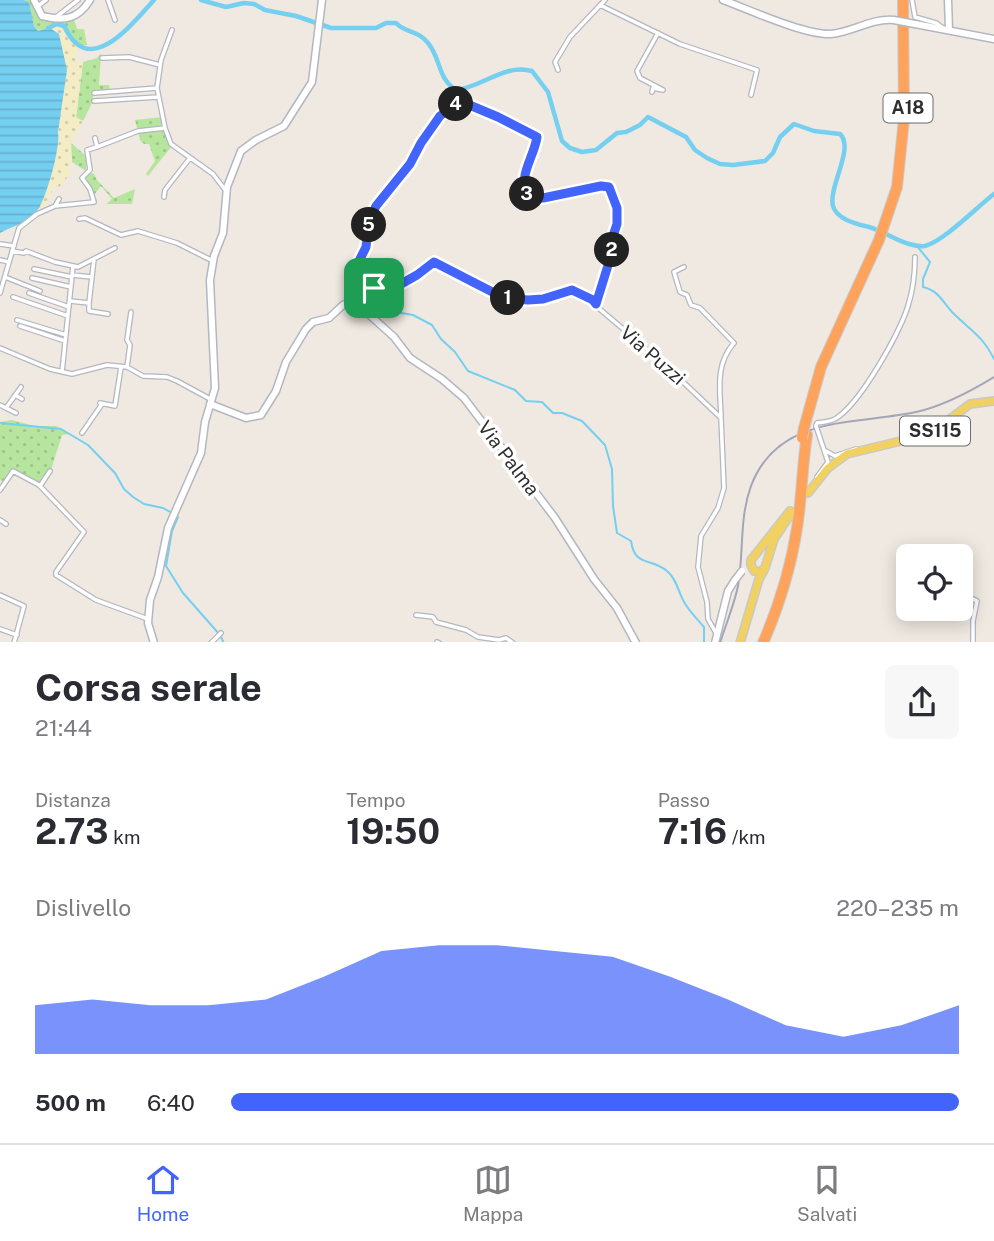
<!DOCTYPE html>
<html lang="it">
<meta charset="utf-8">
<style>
body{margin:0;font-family:"Public Sans",sans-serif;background:#f7f7f7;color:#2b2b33;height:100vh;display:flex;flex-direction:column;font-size:26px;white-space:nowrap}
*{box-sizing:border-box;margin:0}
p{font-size:23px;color:#7c7c81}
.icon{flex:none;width:38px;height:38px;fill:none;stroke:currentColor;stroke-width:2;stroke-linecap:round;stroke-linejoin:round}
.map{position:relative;height:642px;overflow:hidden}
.side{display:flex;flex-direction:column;background:#fff;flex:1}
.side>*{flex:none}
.tools{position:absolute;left:896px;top:544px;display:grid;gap:14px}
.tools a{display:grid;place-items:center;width:77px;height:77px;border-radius:10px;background:#fff;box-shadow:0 4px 18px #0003;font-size:35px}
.pin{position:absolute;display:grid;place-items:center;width:60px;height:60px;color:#fff;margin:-30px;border-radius:14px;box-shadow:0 4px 10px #0006}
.km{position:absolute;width:35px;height:35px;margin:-18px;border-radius:50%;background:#222;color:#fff;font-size:19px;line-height:35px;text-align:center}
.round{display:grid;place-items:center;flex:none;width:74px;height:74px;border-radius:10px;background:#f7f7f7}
.overview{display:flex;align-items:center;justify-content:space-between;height:119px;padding:0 35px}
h1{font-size:38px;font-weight:700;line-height:52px}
.stats{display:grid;grid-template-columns:repeat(3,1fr);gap:10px;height:119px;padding:7px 35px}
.stats div{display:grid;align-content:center}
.stats b{font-size:35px;font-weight:700}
.stats small{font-size:19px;font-weight:400}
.stats p{font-size:19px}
.chart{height:196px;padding:14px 35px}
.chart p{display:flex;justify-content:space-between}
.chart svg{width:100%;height:126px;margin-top:7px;fill:#4264fb;opacity:.7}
ul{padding:0 35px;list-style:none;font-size:23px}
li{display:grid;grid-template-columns:112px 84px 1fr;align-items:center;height:52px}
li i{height:18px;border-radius:9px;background:#4264fb}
.tabs{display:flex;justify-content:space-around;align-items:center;height:98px;border-top:2px solid #e1e1e2;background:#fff;font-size:19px;color:#7c7c81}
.tabs a{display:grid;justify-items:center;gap:4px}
.tabs .selected{color:#4264fb}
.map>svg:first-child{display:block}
</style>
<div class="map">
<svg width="994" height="643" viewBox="0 0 994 643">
<defs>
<pattern id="grass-dots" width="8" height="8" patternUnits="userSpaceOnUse" patternTransform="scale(1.75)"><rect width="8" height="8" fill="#b6e59e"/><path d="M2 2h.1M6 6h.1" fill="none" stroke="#9dc588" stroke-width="1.8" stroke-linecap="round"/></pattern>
<pattern id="sand-dots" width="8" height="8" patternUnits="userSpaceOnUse" patternTransform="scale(1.75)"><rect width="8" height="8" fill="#f3ecc5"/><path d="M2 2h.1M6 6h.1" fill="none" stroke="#d1cbaa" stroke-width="1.8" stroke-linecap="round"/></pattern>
<pattern id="water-rules" width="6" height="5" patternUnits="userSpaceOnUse" patternTransform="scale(1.75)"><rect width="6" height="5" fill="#75cff0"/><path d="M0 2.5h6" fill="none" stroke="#66b2ce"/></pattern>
</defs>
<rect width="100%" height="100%" fill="#efe9e1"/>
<path fill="url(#grass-dots)" d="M23 0H32L38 14 68 20 74 19 77 29H84L87 45C67 47 72 39 62 27L56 26 39 31 34 26 29 3Z
M101 53 99 85H109L110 92 97 90 94 92 92 103 83 121 76 118 83 62 97 58Z
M162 117 164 129 172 146 148 176 146 174 155 161 149 144H144L140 140 135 120Z
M71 143 86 156V171L72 162Z
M91 173 94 174 97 180 114 198 135 189 132 204H106L112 199 101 186 94 195 83 178Z
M12 420 34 426H56L70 434 62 435 51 470 39 484 14 471 4 483 0 480V422Z"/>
<path fill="url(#sand-dots)" d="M59 26C67 29 67 40 77 46L76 62H83L76 117 83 121 71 143 72 162 68 168 72 172 59 187 55 186 42 211 39 212 38 210 59 141V34L50 28Z"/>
<path fill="url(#water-rules)" d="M0 0H23L29 2 34 26 38 31 50 28 59 34 67 70 58 132C61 146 46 200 37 211 27 223 13 226 0 233Z"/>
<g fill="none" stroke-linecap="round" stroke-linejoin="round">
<path stroke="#75cff0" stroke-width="2" d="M917 246 930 262 923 279V287C939 291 942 301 952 312 970 330 982 335 994 359
M378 291 396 312 413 315 432 325 441 339 455 352 468 371 515 390 526 401 542 402 553 413H562L582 421 605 445 612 469 613 506 617 533 631 541C635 568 651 557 667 571 678 580 678 594 686 605 691 613 698 620 704 627V643
M0 423 61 429 88 445 115 473 124 489 133 497 144 504 163 508 172 513
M177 516 178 517 172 531 166 566 183 593 220 635 224 643"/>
<path stroke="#75cff0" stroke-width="4.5" d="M201 0 226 7 244 3 254 4 265 10 296 16 331 28H376L386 23H396C405 33 418 30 428 43 441 58 437 78 456 90 483 87 505 63 532 71L548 92 562 141 570 148 582 152 596 150 617 133 626 132 640 125 648 117 686 137 695 150 707 158 720 164 733 165 765 161 773 153 780 137 794 124 814 131 840 134C855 148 828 187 833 206 837 220 857 224 869 227 883 231 895 240 909 244 913 245 920 247 925 246 944 241 977 207 994 194
M48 28 57 24 64 26C89 80 131 25 154 0"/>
<defs>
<path id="street" d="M108 0 115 20
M912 0 915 17 936 23 944 29
M600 5 680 44 757 70 751 95
M38 6 46 0
M56 17 78 0
M172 30 161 60 157 88 165 128 171 144 213 174 226 191
M102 58 129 57 160 65
M558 70 555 62 570 37 605 0
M652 92 653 88 663 90 640 78 637 71 658 33
M94 93 157 88
M94 101 158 97
M95 138 97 147 138 131 165 128
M164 197 165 190 190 158
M55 206 59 199
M79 219 85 218 121 235 138 231 177 243 213 261
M0 244 14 246
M12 251 24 253 26 251 55 262 78 267 115 248
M0 260 9 262
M684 267 674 272 680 292 687 295 691 305 700 308 734 343C715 364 720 390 721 416
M34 269 72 277
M72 275 92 277
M5 277 40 291
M32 278 71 287
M374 288 359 261 365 247 369 222 376 207 410 164 421 143 440 116 460 101 498 117 537 137C534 157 516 178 529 197L543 198 601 186 609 187 617 208V224L613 236 610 259 596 306 661 361 721 418 724 488 718 508 701 536 698 567 707 602 708 619 716 633
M0 293 19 228 37 214 55 206 94 202 90 189 82 178 90 170 87 150 97 147
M29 293 69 307
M13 297 68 316
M353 300 374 288 401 283 417 275 434 262 504 298 528 301 543 299 572 290 593 300 596 304
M70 301 89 303 94 259
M89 303V311L108 314
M17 320 66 335
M20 326 65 341
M0 348 50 369 72 374 107 365 127 367 143 376 167 377 177 381 212 400
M127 367 130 345 127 340 131 312
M62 372 73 266
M15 395 22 399
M100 403 115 406 121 367
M0 405 16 413
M6 408 21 387
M816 426 817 423C824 422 832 422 838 417 862 400 899 334 908 306 913 290 915 274 915 257
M817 429 828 462 817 477
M82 433 102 404
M826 451 835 456 856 449
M40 486 50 471
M0 490 13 471 39 485 84 532 56 572V575L96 600 148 619
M0 520 6 524
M961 593 977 601 973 621V643
M0 595 24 606 14 643
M416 615 433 617 436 622 466 630 478 637 499 640 506 638 513 643
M0 629 17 635
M437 642 439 643
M211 643 221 633"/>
<path id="secondary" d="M34 0 42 16C63 21 78 20 90 0
M723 0C750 10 804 35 831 34 853 32 871 18 894 20
M948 0 949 30
M915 24 994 39
M210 404 246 418 261 415 276 391 286 362 306 329 313 322 329 318 343 305 353 300 394 337 410 358 442 379 464 398 555 518 594 579 617 608 636 643
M154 643 148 623 150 600 158 577 168 528 201 453 205 422 215 388 210 280 214 256 223 233 227 187 241 151 256 140 284 126 312 82 322 0
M715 643 728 591 735 580"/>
<path id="primary" d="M808 493 828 468 847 454 930 434 970 404 994 401
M790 511 751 560V565L754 571 760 572 765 568 774 539 792 512
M740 643 759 579 764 570"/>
<path id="highway" d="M804 428 821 367 879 240 897 187 904 119 903 0
M763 643C779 606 791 567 797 528 802 497 802 466 807 435"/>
</defs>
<use href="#street" stroke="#b4b7c1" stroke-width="6"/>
<use href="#secondary" stroke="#b4b7c1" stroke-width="9"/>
<use href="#primary" stroke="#c9c9c9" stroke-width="10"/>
<use href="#highway" stroke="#c9c9c9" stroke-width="12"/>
<use href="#street" stroke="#fff" stroke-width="3.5"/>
<use href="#secondary" stroke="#fff" stroke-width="6"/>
<use href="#primary" stroke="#f2d163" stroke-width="7"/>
<use href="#highway" stroke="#ffa35c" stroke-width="10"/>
<path stroke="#a3a6b8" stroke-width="2" d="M720 643C726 624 734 605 738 586 744 552 739 519 751 486 778 414 856 425 916 412 943 406 971 391 994 377"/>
<defs>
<path id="street-bridge" d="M816 426 817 429"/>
<path id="secondary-bridge" d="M894 20 915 24
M735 580 742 571"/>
<path id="highway-bridge" d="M802 438 804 428"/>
</defs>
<use href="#street-bridge" stroke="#b4b7c1" stroke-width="6" stroke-linecap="butt"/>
<use href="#secondary-bridge" stroke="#b4b7c1" stroke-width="9" stroke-linecap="butt"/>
<use href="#highway-bridge" stroke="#c9c9c9" stroke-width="12" stroke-linecap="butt"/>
<use href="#street-bridge" stroke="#fff" stroke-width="3.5"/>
<use href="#secondary-bridge" stroke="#fff" stroke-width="6"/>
<use href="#highway-bridge" stroke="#ffa35c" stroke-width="10"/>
</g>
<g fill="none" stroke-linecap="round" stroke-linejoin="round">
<defs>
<path id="route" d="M460 101 498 117 537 137C534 158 516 178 529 197L543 198 601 186 609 187 617 208V224L613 236 610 259 596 304 593 300 572 290 543 299 528 300 504 298 434 262 417 275 401 284 374 288 359 261 366 247 369 222 376 206 410 164 421 143 440 116Z"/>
</defs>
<use href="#route" stroke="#fff" stroke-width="14"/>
<use href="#route" stroke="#4264fb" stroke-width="9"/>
</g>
<g text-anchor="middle" stroke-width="7" stroke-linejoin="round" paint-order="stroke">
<g fill="#fff" stroke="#6d6d6d" stroke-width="2">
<rect x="883.5" y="93.5" width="49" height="29" rx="5"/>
<rect x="900" y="416.5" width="70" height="29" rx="5"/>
</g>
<g font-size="18" font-weight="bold" fill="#2e2e2e">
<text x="908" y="114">A18</text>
<text x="935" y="437">SS115</text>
</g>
<g font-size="19" fill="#2e2e2e" stroke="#fff">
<text transform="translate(653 355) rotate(41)" y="7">Via Puzzi</text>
<text transform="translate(509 458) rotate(53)" y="7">Via Palma</text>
</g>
</g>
</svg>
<div class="tools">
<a><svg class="icon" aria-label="locate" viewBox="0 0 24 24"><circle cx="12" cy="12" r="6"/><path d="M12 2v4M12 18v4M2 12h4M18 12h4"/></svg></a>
</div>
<div class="pin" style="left:374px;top:288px;background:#1e9e55"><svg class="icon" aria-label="arrive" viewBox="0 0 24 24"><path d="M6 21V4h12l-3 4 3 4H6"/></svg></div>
<b class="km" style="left:508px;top:298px">1</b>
<b class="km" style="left:612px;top:250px">2</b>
<b class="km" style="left:527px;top:194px">3</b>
<b class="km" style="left:456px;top:104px">4</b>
<b class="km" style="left:369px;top:225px">5</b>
</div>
<section class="side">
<div class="overview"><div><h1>Corsa serale</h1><p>21:44</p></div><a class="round"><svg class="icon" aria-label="share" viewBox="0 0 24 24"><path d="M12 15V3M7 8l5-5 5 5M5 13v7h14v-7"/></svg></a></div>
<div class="stats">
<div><p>Distanza</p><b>2.73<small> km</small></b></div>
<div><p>Tempo</p><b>19:50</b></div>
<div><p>Passo</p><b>7:16<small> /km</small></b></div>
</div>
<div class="chart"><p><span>Dislivello</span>220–235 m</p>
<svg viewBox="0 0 160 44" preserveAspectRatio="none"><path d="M0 44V27L10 25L20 27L30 27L40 25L50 17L60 8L70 6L80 6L90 8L100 10L110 17L120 25L130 34L140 38L150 34L160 27V44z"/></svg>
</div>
<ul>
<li><b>500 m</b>6:40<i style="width:100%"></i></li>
</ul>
</section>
<nav class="tabs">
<a class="selected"><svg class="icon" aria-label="home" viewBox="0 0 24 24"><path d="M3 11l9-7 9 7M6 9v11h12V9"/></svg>Home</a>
<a><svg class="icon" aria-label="map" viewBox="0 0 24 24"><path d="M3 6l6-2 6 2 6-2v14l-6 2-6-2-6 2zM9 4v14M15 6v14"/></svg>Mappa</a>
<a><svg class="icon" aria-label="saved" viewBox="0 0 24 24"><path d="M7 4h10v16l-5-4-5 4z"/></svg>Salvati</a>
</nav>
